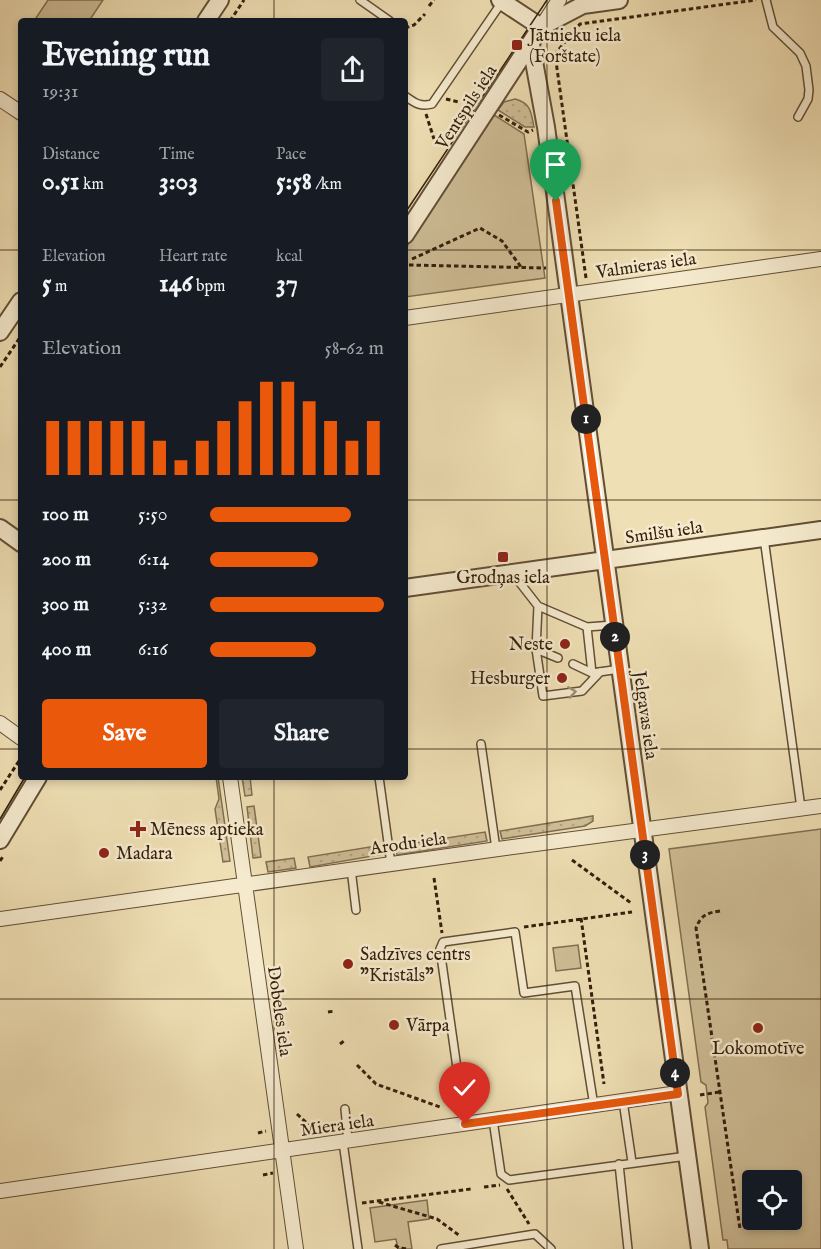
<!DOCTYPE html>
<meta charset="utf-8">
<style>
body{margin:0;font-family:"IM FELL English",serif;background:#20242c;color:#f1f3f6;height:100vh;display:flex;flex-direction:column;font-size:22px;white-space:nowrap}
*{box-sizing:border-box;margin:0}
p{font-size:20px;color:#9ea1a6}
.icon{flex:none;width:33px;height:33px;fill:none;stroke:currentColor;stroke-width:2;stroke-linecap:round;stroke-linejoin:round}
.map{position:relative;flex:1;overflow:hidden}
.side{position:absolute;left:18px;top:18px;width:390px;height:762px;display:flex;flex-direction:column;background:#171b24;border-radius:6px;box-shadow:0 3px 9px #0003}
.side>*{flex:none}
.buttons{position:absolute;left:742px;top:1170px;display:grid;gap:12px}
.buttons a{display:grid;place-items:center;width:60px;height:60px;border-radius:6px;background:#171b24;box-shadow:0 3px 9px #0003;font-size:30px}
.pin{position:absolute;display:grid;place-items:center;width:51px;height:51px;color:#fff;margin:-62px -26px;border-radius:50% 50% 50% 0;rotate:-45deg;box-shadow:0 0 6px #0007}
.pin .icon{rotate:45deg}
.km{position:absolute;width:30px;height:30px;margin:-15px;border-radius:50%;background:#222;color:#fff;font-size:16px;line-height:30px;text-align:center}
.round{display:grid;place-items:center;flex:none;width:63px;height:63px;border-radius:6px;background:#20242c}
.head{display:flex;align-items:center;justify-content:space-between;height:102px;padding:0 24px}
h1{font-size:33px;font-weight:800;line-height:45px}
.metrics{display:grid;grid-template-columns:repeat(3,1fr);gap:9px;height:102px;padding:6px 24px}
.metrics div{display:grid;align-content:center}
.metrics b{font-size:26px;font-weight:800}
.metrics small{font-size:16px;font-weight:400}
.metrics p{font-size:16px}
.chart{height:168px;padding:12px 24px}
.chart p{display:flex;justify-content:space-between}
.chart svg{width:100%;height:108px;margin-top:6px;stroke:#ea580c;stroke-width:6}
.cta{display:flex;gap:12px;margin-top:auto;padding:12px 24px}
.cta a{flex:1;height:69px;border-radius:6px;background:#ea580c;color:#fff;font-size:24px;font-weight:800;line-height:69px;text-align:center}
.cta a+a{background:#20242c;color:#f1f3f6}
ul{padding:0 24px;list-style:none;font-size:20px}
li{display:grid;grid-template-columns:96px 72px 1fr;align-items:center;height:45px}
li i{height:15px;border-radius:8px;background:#ea580c}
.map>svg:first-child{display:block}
</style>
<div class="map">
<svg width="821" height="1249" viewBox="0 0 821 1249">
<defs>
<pattern id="grass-dots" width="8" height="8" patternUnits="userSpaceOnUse" patternTransform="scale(1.5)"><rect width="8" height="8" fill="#cfbe97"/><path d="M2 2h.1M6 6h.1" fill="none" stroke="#b2a381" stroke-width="1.8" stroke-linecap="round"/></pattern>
</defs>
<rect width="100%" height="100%" fill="#efdfb4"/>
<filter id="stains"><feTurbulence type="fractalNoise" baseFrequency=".00333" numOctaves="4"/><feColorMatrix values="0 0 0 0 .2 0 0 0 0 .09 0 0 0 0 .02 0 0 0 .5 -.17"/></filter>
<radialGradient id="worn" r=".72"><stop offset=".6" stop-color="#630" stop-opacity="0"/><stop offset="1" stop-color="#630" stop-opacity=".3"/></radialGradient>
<path fill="url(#grass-dots)" stroke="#816e51" stroke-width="1.5" d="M515 99C531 103 531 112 534 127H525L498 110 504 102Z
M216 777H218L230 861 223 862 215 809 219 799Z
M242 777H250L252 795 245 796Z
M254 806 261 857 253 858 247 807Z
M593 816V821L585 826 502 839 500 831Z
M485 832 487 841 397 855 395 846Z
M382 845 384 854 310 867 308 857Z
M294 858 296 868 268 872 266 862Z"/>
<path fill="#cfbe97" stroke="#816e51" stroke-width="1.5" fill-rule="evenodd" d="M48 0H103L89 21H34Z
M494 115 524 134 545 278 405 297V249Z
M821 829V1249H728L727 1240H723L705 1107 708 1103 706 1085 701 1082 669 849ZM753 1180H792V1220H753Z
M578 945 581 968 556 971 553 948Z
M427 1200 429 1219 408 1222 412 1249H398L396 1239 375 1242 370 1208Z"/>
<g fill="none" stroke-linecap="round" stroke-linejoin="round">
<defs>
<path id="service" d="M360 0 390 21
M766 0 773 27 800 53 806 66 809 90 808 99 798 117
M405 96C415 103 420 107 432 104L502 2
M764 538 801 808
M513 574 538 606 587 627 613 625
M538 606 536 649 558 658
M587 627 592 673
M536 649 543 696 582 691 600 672
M573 664 592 673 620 669
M481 744 496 849
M379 777 391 864
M351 869 356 910
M623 1101 632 1162
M345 1109 348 1141
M493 1120 501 1174 509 1180 687 1156
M465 1124 440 949 443 942 515 932 524 993 575 986 594 1106
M343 1142 358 1249
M619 1164 628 1249
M441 1249 535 1234 551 1249"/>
<path id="minor" d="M542 26 559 0
M0 99 21 113
M405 318 821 259
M0 723 21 738
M230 777 296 1249
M0 919C166 897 332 871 498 849 605 834 713 820 821 806
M0 1191 678 1093"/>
<path id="tertiary" d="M500 0 541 27 583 5 619 0
M206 21 220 0
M531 45 546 127 700 1249
M405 235 541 27
M0 332 21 301
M0 528 21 543
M405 588 821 530
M0 840 38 777"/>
</defs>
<use href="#service" stroke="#624e35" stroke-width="10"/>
<use href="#minor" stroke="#624e35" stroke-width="16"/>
<use href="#tertiary" stroke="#624e35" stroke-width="20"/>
<path stroke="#331e0b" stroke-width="3" stroke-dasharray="4.5 3" stroke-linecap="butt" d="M429 6 434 0
M230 21 244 0
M405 28 414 25 425 14
M446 99 459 102
M426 114 434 139
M499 115 528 132 533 130
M412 259 480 228 502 241 521 267
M409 265 546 268
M586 278 555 54 580 24 756 0
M0 367 21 336
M0 790 21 758
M572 860 631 903
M0 861 4 855
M434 878 442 933
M720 911C707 913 701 915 696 928L740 1229
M581 918 604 1084
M524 927 632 912
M328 1012 335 1011
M340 1044 344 1041
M357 1065 376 1084 440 1107
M700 1095 720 1092
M297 1114 309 1125
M312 1125 319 1131
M258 1133 266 1131
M263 1175 273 1173
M484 1187 500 1185
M507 1189 529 1224
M379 1202 437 1219 460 1236
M362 1203 471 1189
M395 1245 399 1248 408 1249"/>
<use href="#service" stroke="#f5eace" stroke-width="7"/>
<use href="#minor" stroke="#f5eace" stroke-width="14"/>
<use href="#tertiary" stroke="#f5eace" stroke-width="16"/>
<path stroke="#331e0b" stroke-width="1.5" d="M405 213 547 0
M0 819 25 777"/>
</g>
<defs><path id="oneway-chevron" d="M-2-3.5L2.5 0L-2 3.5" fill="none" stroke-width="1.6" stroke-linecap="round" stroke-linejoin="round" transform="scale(1.5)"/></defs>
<use stroke="#9e8e76" href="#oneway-chevron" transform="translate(572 692) rotate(-8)"/>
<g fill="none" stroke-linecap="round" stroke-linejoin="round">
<defs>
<path id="route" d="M465 1124 678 1094 556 201"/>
</defs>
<use href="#route" stroke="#fff" stroke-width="12"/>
<use href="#route" stroke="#ea580c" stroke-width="8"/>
</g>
<path fill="none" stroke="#331e0b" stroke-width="1.5" stroke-opacity="0.55" d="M274 0V21M547 0V1249M0 250H21M405 250H821M0 500H21M405 500H821M0 749H21M405 749H821M274 777V1249M0 999H821"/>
<g fill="#8f2418" stroke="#f5eace" stroke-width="2">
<rect x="511" y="39" width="12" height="12" rx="3"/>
<rect x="497" y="551" width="12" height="12" rx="3"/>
<circle cx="565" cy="644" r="6"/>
<circle cx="562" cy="678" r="6"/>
<path d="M135 820h6v6h6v6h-6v6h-6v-6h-6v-6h6z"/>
<circle cx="104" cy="853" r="6"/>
<circle cx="348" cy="964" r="6"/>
<circle cx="394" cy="1025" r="6"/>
<circle cx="758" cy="1028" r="6"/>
</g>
<g text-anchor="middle" stroke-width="5" stroke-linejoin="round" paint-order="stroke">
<g font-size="18" fill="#331e0b" stroke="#f5eace" text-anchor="start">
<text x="529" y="41">Jātnieku iela<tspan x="529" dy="21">(Forštate)</tspan></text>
<text x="503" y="583" text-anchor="middle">Grodņas iela</text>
<text x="553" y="650" text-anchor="end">Neste</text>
<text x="550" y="684" text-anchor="end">Hesburger</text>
<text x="150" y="835">Mēness aptieka</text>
<text x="116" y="859">Madara</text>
<text x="360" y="960">Sadzīves centrs<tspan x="360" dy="21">"Kristāls"</tspan></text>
<text x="406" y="1031">Vārpa</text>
<text x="758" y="1054" text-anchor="middle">Lokomotīve</text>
</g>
<g font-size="18" fill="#331e0b" stroke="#f5eace">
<text transform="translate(466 107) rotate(-57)" y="6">Ventspils iela</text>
<text transform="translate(646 265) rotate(-8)" y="6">Valmieras iela</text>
<text transform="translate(664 532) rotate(-8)" y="6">Smilšu iela</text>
<text transform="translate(646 715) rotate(82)" y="6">Jelgavas iela</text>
<text transform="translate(408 843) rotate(-8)" y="6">Arodu iela</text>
<text transform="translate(280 1011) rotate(82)" y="6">Dobeles iela</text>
<text transform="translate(337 1125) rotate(-8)" y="6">Miera iela</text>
</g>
</g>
<rect width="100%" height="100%" filter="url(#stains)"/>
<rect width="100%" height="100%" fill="url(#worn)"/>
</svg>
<div class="buttons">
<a><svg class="icon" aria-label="locate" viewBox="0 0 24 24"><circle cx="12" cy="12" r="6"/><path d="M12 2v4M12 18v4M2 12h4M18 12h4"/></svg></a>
</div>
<div class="pin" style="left:556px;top:201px;background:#1e9e55"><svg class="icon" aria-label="arrive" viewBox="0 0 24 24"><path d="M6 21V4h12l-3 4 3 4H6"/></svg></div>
<div class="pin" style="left:465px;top:1124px;background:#d93025"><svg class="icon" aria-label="check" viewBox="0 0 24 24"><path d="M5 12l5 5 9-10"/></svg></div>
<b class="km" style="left:586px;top:419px">1</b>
<b class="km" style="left:615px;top:637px">2</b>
<b class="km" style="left:645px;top:855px">3</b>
<b class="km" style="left:675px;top:1073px">4</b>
<section class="side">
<div class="head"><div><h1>Evening run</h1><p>19:31</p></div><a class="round"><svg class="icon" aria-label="share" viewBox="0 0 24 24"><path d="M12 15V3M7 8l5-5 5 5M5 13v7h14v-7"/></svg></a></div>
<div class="metrics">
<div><p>Distance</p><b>0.51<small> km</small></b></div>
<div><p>Time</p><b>3:03</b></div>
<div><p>Pace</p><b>5:58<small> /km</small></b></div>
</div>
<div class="metrics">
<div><p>Elevation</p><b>5<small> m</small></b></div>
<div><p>Heart rate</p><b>146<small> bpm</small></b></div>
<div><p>kcal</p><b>37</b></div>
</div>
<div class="chart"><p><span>Elevation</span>58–62 m</p>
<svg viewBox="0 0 160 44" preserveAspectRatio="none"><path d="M5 44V22M15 44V22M25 44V22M35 44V22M45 44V22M55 44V30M65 44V38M75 44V30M85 44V22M95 44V14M105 44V6M115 44V6M125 44V14M135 44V22M145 44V30M155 44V22"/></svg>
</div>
<ul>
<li><b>100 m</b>5:50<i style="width:81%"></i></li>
<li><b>200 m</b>6:14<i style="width:62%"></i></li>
<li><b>300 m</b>5:32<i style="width:100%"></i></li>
<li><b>400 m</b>6:16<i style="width:61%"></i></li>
</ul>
<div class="cta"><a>Save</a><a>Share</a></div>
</section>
</div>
